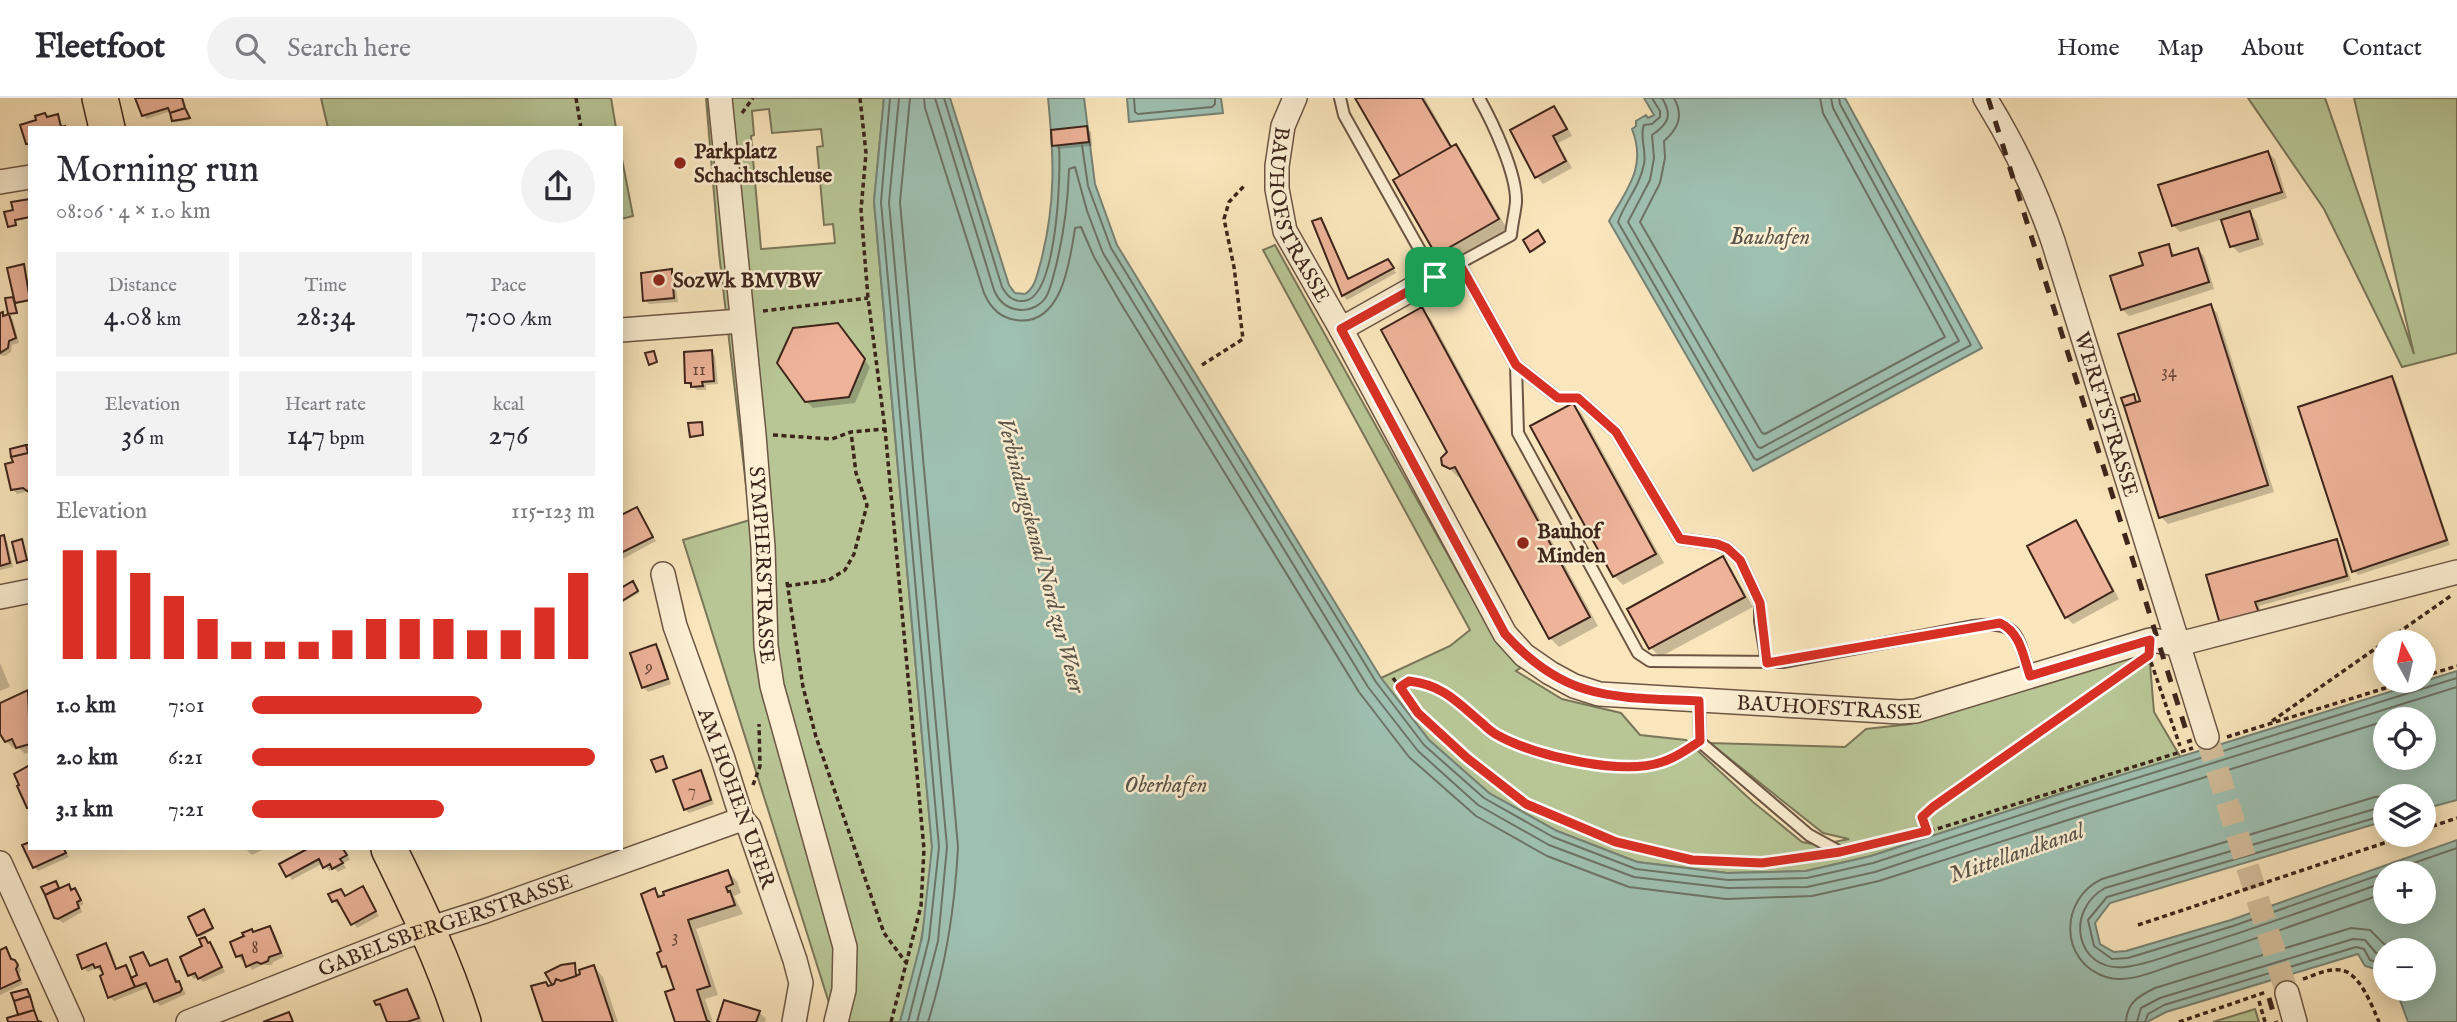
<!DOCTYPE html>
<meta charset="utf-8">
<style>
body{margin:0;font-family:"IM FELL English",serif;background:#f2f2f3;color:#2b2b33;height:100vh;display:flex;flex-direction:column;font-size:26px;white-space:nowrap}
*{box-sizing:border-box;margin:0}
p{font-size:23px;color:#7c7c81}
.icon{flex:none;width:38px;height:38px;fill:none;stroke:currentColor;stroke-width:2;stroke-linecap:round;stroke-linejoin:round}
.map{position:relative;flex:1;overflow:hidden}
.sheet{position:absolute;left:28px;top:28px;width:595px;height:724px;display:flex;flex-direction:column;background:#fff;border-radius:0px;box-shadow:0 4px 18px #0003}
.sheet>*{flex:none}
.needle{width:46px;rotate:352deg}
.tools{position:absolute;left:2373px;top:532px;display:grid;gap:14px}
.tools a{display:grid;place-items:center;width:63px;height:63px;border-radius:50%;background:#fff;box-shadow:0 4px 18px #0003;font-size:35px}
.pin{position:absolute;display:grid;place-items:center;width:60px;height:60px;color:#fff;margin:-30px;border-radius:14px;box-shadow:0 4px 10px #0006}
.round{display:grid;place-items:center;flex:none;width:74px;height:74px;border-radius:37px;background:#f2f2f3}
.overview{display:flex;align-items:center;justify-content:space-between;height:119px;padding:0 28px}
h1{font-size:38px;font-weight:600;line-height:52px}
.stats{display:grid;grid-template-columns:repeat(3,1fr);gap:10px;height:119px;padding:7px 28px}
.stats div{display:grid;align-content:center;border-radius:0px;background:#f2f2f3;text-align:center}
.stats b{font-size:30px;font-weight:600}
.stats small{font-size:19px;font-weight:400}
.stats p{font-size:19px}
.chart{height:196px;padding:14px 28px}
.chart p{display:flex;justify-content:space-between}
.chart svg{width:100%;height:126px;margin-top:7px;stroke:#d93025;stroke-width:6}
ul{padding:0 28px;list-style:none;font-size:23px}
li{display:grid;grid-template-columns:112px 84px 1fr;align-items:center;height:52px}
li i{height:18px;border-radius:9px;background:#d93025}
header{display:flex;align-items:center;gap:42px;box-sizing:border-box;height:98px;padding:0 35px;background:#fff;border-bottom:2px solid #e1e1e2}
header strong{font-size:33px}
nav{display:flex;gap:38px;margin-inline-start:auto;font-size:24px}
.search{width:490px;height:63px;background:#f2f2f3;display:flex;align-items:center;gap:18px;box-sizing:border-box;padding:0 24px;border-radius:38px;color:#7c7c81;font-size:26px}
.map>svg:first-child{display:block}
</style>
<header>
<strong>Fleetfoot</strong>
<div class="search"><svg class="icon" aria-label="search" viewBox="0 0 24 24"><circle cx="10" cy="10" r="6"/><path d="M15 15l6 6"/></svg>Search here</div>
<nav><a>Home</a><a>Map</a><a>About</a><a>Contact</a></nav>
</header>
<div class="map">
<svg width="2457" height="924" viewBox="0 0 2457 924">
<rect width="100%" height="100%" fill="#fae6bc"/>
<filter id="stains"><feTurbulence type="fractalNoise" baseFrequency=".00286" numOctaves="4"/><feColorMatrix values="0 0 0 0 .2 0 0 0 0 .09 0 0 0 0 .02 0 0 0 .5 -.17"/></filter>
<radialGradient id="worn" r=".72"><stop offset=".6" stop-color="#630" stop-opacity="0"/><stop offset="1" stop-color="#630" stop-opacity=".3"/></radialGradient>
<path fill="#b8c696" stroke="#7a7659" stroke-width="2" fill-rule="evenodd" d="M321 0H611L616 30H328Z
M706 0H884L874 104 932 749C929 809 919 867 900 924H835L683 442 750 422 719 155ZM769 11 772 35 821 31 823 48 817 49 824 127 833 126 835 145 761 151 751 38 754 37 752 13Z
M2248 0H2325L2414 256 2354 0H2457V255L2402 269 2324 111Z
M621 56 633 118 621 121Z
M1275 147 1463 484 1499 542 1523 568 1516 573 1562 601 1621 615 1640 637 1686 642 1753 704 1802 744 1819 747 1849 741 1823 735 1710 645 1845 649 1866 631 1911 626 2127 559 2150 566 2154 614 2181 660 2063 695 1871 758 1806 773 1727 775 1637 764 1557 733 1489 695 1429 642 1381 580 1450 548 1470 532 1263 152Z
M2255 911 2259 924H2213Z"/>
<path fill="#9ec0b1" stroke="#778275" stroke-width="2" fill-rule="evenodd" d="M884 0H950L1009 187 1015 195 1025 196C1036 189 1037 176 1041 163 1056 104 1054 60 1048 0H1084L1095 86 1117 147 1381 580 1429 642 1489 695 1557 733 1637 764 1727 775 1806 773 1871 758 2063 695 2457 573V702L2424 711V698H2385V723L2110 805 2095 825 2100 846 2114 854 2126 853 2231 822 2457 742V924H2408L2396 891H2424V852H2385V874L2365 868 2358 856 2166 914 2147 924H900L922 840 932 749 874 103ZM2385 621H2424V660H2385ZM2385 775H2424V814H2385Z
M1127 0H1221L1223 15 1129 24Z
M1644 0H1845L1982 250 1753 373 1609 123C1627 91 1647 69 1632 31L1636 28V23L1646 17 1648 20 1654 17Z"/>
<path fill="#0003" d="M138 0H183L186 8 147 21 143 17Z
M1357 0H1425L1453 50 1456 49 1465 58 1507 131 1446 165 1437 156 1402 79Z
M1554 10 1561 17 1572 38 1558 45 1572 70 1543 86 1537 79Z
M187 11 190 22 176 24 174 23 172 16Z
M1086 30 1091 34 1092 48 1058 51 1054 47Z
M2268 55 2275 61 2287 100 2247 113 2256 122 2264 147 2239 155 2232 148 2223 121 2180 134 2173 127Z
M30 102V120L16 123 17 128 11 129 9 128 15 114Z
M1321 122 1325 126 1349 183 1392 168 1396 175 1347 202 1343 197 1314 124Z
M1539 136 1545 146 1533 154 1531 152Z
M2168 148 2176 158 2198 152 2204 158 2214 191 2129 218 2122 211 2145 168Z
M24 168 30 191V203L15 206 17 216 11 217 7 202 15 200Z
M671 173 680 182V191H676L678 204 649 206 645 202Z
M2210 208 2217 215 2274 394 2168 426 2161 419 2128 310 2126 307 2135 300 2137 306 2142 304Z
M1422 212 1431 221 1598 528 1559 549 1550 540 1462 378 1458 379 1449 370V354Z
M0 216 9 218 13 222 19 245 12 247 11 254 5 258 0 257Z
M838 227 870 269 855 305 813 310 806 303Z
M711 254 715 258 718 286 706 287V292H697L687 285Z
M2392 280 2396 284 2450 447 2358 477 2354 473Z
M1573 307 1582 316 1664 465 1623 487 1614 478Z
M8 367 29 393 17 396 13 391Z
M636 411 656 443 621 462V419Z
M2075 424 2082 431 2119 501 2073 526 2066 519Z
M0 439H3L7 443 13 469 0 472Z
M2336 443 2340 447 2351 482 2259 508 2262 519 2221 525Z
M1722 460 1731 470 1753 509 1660 559 1651 550Z
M634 487 639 495 625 503 621 498V492Z
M656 548 660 552 671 586 648 594 644 590 632 556Z
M0 565 10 589 0 593Z
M28 594 30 654 25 656 17 648 13 650 6 643 0 630V607Z
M700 674 704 678 714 706 689 715 685 711Z
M30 751H65L69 759 38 773 34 769Z
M246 751H264L252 757Z
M310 751H344L350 762 343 765 346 770 338 774 334 770 329 773 323 765 292 782 281 766Z
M728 774 737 783 741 795 734 798 743 816 696 831 718 897 705 901 713 924H677L676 892 670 875 664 869 655 792 662 799Z
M57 786 59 792 68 788 75 792 84 806 80 808 82 814 63 825 55 819 44 790Z
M363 790 379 818 357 830 342 806 338 808 330 797 341 793 346 799Z
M205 815 213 832 200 839 199 837Z
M269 830 274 834 284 859 273 864 272 867H262L252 872 245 861 242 863 238 858 254 836Z
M204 841 214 850 225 874 203 884 198 879 194 881 190 877 204 849Z
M105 847 110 851 118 872 125 869 132 881 139 878 143 856 151 869 166 863 186 896 160 908 155 903 149 889 114 903 110 899 104 872 101 874 97 870 88 874 84 870Z
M5 851 19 868 21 872 19 876 23 886 0 897V854Z
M575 867 577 880 594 869 603 879 618 924H545L546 886 549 889Z
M407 893 411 897 422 924H389L384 910 377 906Z
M759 914 766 921 765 924H719Z"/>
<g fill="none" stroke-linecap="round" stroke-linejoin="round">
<path stroke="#6e7266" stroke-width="2" d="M890 0 881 104 939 749 929 841 908 924
M899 0 889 104 947 749 938 843 917 924
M910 0 900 104 958 749C955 808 946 867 928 924
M924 0 925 10 984 195C990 209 1000 220 1016 222 1062 229 1070 163 1075 130L1081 129 1094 159 1120 204 1359 594 1409 659 1476 718 1547 758 1629 789 1726 801 1812 798 1879 783 2071 721 2385 623
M935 0 994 192C999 204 1008 212 1023 212 1031 212 1041 207 1046 199 1051 191 1053 178 1056 168 1064 135 1068 105 1069 71L1075 69 1087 113 1103 155 1368 589 1418 653 1478 707 1549 747 1634 779 1728 790 1807 789 1875 774 2068 710 2457 589
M944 0 1002 189C1007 198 1013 204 1024 203 1057 200 1061 76 1059 49
M1134 0 1135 14 1138 16 1212 9 1215 6V0
M1652 0 1660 13V19L1652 26 1644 27C1639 37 1647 54 1644 66 1640 88 1625 104 1618 124L1754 360 1757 362 1971 247 1840 6 1839 0
M1662 0C1673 18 1668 26 1652 37L1654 60 1650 82 1628 124 1758 349 1761 350 1959 243 1833 10 1831 0
M1674 0C1684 18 1678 31 1664 43L1665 60 1660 85 1640 124 1762 335 1765 336 1945 239 1823 15 1820 0
M1082 47 1088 88 1111 150 1376 584 1424 647 1484 700 1553 739 1636 771 1728 782 1807 780 1873 765 2066 702 2457 580
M2385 708 2105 790C2064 813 2076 874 2125 869 2147 867 2171 856 2192 850 2257 830 2321 807 2385 784
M2385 717 2107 799 2088 822 2094 848 2112 861 2128 860 2233 828 2457 750
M2385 795C2318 819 2251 843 2183 864 2161 870 2129 887 2106 879 2059 864 2059 801 2102 781L2375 699 2390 698
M2126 924C2127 904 2139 898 2155 890L2351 830 2370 832 2384 846 2399 852
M2137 924 2141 910 2160 900 2353 841 2365 842 2376 855 2385 858
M2145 924 2148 916 2164 907 2356 849 2364 851 2370 862 2385 867"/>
</g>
<path fill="#eeb399" stroke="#3d251c" stroke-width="2" d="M135 0H182L185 10 170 15 168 10 142 18Z
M1355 0H1422L1451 49 1400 78Z
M1554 8 1567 31 1553 38 1566 63 1535 80 1510 32Z
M185 10 190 20 172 23 170 15Z
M45 15 47 19 58 16 61 29 65 28V30H30V49L29 46H26L20 27 36 22 35 18Z
M1087 28 1089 44 1052 48 1051 32Z
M1456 46 1499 121 1436 157 1393 82Z
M2268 53 2282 94 2172 128 2158 87Z
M30 101V119L15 122 16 127 8 129 4 114 13 112 11 104Z
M2250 113 2258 141 2230 149 2221 122Z
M1321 120 1348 181 1388 161 1394 170 1342 198 1312 123Z
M1538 132 1545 144 1530 154 1523 142Z
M2169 146 2172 158 2198 150 2209 184 2121 212 2110 178 2143 167 2139 155Z
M24 166 30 202 15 205 7 170Z
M672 171V176H676L677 187H673L674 200 643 203 641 175Z
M13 199 17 215 8 216 5 200Z
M2211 206 2268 387 2159 420 2124 308 2140 303 2118 236Z
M1422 209 1590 519 1549 541 1455 369 1450 371 1442 367 1441 360 1447 354 1381 232Z
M3 214V218L9 216 16 240 9 243 8 250 0 255V215Z
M838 225 865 261 849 299 805 304 777 265 793 230Z
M712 252 714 283 702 284 703 288 691 289V285H685L684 254Z
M654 253 657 264 649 267 645 255Z
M2392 278 2447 442 2352 474 2298 309Z
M2134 296 2136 304 2124 308 2121 300Z
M1573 305 1656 456 1613 479 1530 328Z
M702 324 703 337 690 339 688 325Z
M26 347H30V395L23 390 11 392 5 366 13 364 11 359 28 355Z
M26 347 28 355 11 359 10 351Z
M637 409 653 439 621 455V417Z
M2076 422 2113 493 2065 520 2027 448Z
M4 437 10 465 0 468V438Z
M22 441 27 462 17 465 12 444Z
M2337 441 2347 478 2255 504 2259 515 2220 526 2206 477Z
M1723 458 1745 499 1649 551 1627 511Z
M633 483 638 493 622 503 621 490Z
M656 546 668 581 642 590 630 555Z
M28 592 30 646 16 650 12 641 5 644 0 636V605Z
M663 658 667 670 656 674 651 662Z
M30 667V710H27L17 688 19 687 14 676Z
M701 672 711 702 684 712 673 682Z
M30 744V751H64L66 755 33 770 22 747Z
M307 751H343L347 757 340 761 343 765 332 771 330 766 323 770 319 761 286 779 279 766Z
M728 772 733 786 726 789 728 794 730 793 735 807 688 822 710 888 697 892 707 923 710 924H675L665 894 674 891 666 868 662 869 657 855 661 853 641 796 655 790 658 799 664 797 663 794Z
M56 783 59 790 45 797 41 789Z
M69 786 71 792 75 790 81 802 77 804 79 810 58 821 54 820 45 797Z
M363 788 376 813 351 827 337 802 332 804 328 796 341 791 345 798Z
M204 811 213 830 197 838 188 819Z
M270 828 281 855 269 859 268 863 261 866 257 864 246 869 242 857 236 859 230 844 244 838 242 835 252 831 253 834Z
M205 839 208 845 210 844 222 869 198 881 195 875 188 878 180 859 202 848 199 841Z
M106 845 116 871 126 867 135 889 108 900 100 878 103 876 100 868 95 870 93 866 82 871 77 857Z
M6 849 11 861 15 862 18 867 16 871 20 882 0 891V852Z
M143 854 150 868 167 861 176 884 179 883 182 891 180 894 154 904 146 885 135 889 131 880 137 877 130 859Z
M575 865 576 878 561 883 556 881 554 886 552 887 545 875 561 867Z
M594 867 613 924H543L531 888 546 884 548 888 554 886 556 881 561 883 576 878 580 876 579 872Z
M27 891 30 898 14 903 11 895Z
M407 891 419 920 407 924H387L380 906 376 907 374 903Z
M30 898 34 912 18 917 14 903Z
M724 902 760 913 756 924H717Z
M34 912 38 923 42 924H8L7 920Z
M289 914 293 924H263Z"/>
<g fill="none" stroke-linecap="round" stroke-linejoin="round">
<path stroke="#d4bf9c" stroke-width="23" stroke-dasharray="23 11" stroke-linecap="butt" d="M2207 639 2287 895"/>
<defs>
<path id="service" d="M1340 0 1344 17 1435 179
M1459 165 1516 267 1518 335 1638 555 1650 563 1783 564 1974 528C2021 521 2017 540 2030 578
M1412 191 1511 137C1512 126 1515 115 1516 104 1517 76 1493 25 1479 0
M1516 267 1558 300H1578L1616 334 1680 441 1717 446 1727 450 1740 462 1760 505V523L1767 565
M1699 603 1700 644 1809 737 1840 754"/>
<g id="minor">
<path id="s1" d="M720 0 754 337 763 449 766 548 772 588 845 849 844 892 836 924"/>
<path id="s2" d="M1295 0 1283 28 1277 68V91L1285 133 1341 231 1505 536 1524 557 1550 575 1574 588 1599 596 1900 614 1916 613 2150 542 2179 546 2457 474"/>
<path id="s3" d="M1985 0C2013 45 2036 93 2053 143L2207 639"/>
<path d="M0 84 30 79"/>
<path d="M1341 231 1412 191"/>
<path d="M621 232 741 223"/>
<path d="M663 476 675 528 723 661 742 721 749 729 795 862 801 885 794 924"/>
<path d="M0 499 30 493"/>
<path d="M0 765 72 924"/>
<path d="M2287 895 2295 924"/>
<path id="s4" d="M188 924 406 838 485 813 742 721"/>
</g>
<path id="primary" d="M100 0 107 30
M389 751C417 808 444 864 463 924"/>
</defs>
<use href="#service" stroke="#6c5544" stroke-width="14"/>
<use href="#minor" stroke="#6c5544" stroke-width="26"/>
<use href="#primary" stroke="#3d251c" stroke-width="38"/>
<path stroke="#3d251c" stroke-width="3.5" stroke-dasharray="5 3.5" stroke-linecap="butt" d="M576 0 581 30
M860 0 866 55 861 112 868 200 885 331 924 751 921 808 891 924
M742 15 753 0
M763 213 868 200
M1202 267 1243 241 1234 169 1224 121 1229 104 1244 88
M773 337 832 341 851 334 885 331
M787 484 803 589 816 639 884 835 907 866
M787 488 829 482 845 472 854 456 867 407 856 375 851 334
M2151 564 2180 648
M2424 578 2457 568
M1393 580 1418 615 1467 660 1526 706 1616 744 1692 762 1762 765 1816 757
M1400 589 1409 583C1455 588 1462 618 1498 638 1535 659 1618 675 1660 665 1670 663 1680 657 1688 651
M2272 623 2452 497
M2227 639 2408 583
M753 687 760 668 759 626
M2424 731 2457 720
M1927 733 1922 719 1933 709 2127 572
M1855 750 1940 730 2193 650
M2138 827 2408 737
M2303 881C2315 877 2328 870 2341 872 2360 875 2372 908 2379 924
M2259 903 2265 924
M2179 924 2266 894"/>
<use href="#service" stroke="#fcefd3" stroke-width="10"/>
<use href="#minor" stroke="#fcefd3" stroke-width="23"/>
<use href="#primary" stroke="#fae6bc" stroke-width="35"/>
<path stroke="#3d251c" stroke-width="5" stroke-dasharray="12 12" stroke-linecap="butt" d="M1988 0 2190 645
M2269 900 2276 924"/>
</g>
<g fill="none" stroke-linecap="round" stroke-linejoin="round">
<defs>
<path id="route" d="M1459 165 1516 267 1558 300H1578L1616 334 1680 441 1717 446 1727 450 1740 462 1760 505 1767 565 2000 525C2021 535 2023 558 2030 578L2150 542 2149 557 1933 709 1922 719 1927 733 1840 754 1762 765 1692 762 1616 744 1526 706 1467 660 1418 615 1400 589 1409 583C1443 587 1457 604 1482 625 1487 630 1493 635 1499 638 1536 658 1622 678 1662 664 1676 660 1688 651 1700 643L1699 603C1615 599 1566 604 1505 536L1341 231Z"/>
</defs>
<use href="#route" stroke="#fff" stroke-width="14"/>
<use href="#route" stroke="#d93025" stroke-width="9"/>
</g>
<g fill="#8f2418" stroke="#fcefd3" stroke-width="2.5">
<circle cx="680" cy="65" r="7"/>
<circle cx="659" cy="182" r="7"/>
<circle cx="1523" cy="445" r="7"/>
</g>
<g text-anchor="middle" stroke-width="5" stroke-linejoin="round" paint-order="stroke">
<g font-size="18" fill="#69483b">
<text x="699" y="277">11</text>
<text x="2169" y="279">34</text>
<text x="649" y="574">9</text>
<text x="692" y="698">7</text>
<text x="675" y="844">3</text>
<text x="255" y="855">8</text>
</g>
<g font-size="21" font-weight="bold" fill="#3d251c" stroke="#fcefd3" text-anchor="start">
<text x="694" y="60">Parkplatz<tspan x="694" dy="24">Schachtschleuse</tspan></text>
<text x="673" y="189">SozWk BMVBW</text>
<text x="1537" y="440">Bauhof<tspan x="1537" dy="24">Minden</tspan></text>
</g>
<g font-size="21" fill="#3d251c" stroke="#fcefd3">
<text dy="7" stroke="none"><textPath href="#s2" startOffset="124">BAUHOFSTRASSE</textPath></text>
<text dy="7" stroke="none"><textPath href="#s3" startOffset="340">WERFTSTRASSE</textPath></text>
<text dy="7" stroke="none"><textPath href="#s1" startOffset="469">SYMPHERSTRASSE</textPath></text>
<text dy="7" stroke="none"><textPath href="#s2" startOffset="940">BAUHOFSTRASSE</textPath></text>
<text transform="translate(737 700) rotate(70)" y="7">AM HOHEN UFER</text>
<text dy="7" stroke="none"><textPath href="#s4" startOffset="275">GABELSBERGERSTRASSE</textPath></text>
</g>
<g font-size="23" font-style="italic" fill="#5a5449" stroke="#fcefd3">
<text x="1770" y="146">Bauhafen</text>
<text transform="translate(1042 457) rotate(75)" y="8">Verbindungskanal Nord zur Weser</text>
<text x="1166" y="694">Oberhafen</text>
<text transform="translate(2016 754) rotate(-19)" y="8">Mittellandkanal</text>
</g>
</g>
<rect width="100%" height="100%" filter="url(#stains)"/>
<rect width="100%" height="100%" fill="url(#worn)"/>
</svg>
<div class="tools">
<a><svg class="needle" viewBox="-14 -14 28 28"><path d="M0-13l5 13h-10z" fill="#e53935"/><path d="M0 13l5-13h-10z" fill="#7c7c81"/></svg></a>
<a><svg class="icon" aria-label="locate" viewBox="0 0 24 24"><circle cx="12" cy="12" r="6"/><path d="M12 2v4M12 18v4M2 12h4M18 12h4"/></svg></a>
<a><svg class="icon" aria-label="layers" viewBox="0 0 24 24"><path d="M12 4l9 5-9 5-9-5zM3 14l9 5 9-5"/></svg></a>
<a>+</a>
<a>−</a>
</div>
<div class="pin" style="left:1435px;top:179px;background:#1e9e55"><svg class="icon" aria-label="arrive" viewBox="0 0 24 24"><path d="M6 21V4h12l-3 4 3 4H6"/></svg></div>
<section class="sheet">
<div class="overview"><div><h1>Morning run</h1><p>08:06 · 4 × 1.0 km</p></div><a class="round"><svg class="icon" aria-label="share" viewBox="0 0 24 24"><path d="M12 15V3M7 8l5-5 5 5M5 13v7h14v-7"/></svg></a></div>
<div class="stats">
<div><p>Distance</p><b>4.08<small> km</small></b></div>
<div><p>Time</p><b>28:34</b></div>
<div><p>Pace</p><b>7:00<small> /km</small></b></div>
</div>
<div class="stats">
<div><p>Elevation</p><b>36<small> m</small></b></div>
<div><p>Heart rate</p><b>147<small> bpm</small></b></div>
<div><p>kcal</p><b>276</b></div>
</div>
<div class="chart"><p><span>Elevation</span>115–123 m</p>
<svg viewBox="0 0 160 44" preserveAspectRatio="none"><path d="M5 44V6M15 44V6M25 44V14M35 44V22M45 44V30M55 44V38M65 44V38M75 44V38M85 44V34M95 44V30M105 44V30M115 44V30M125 44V34M135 44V34M145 44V26M155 44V14"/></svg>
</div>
<ul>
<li><b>1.0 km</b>7:01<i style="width:67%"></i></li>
<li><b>2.0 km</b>6:21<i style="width:100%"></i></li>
<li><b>3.1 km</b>7:21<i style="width:56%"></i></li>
</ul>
</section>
</div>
